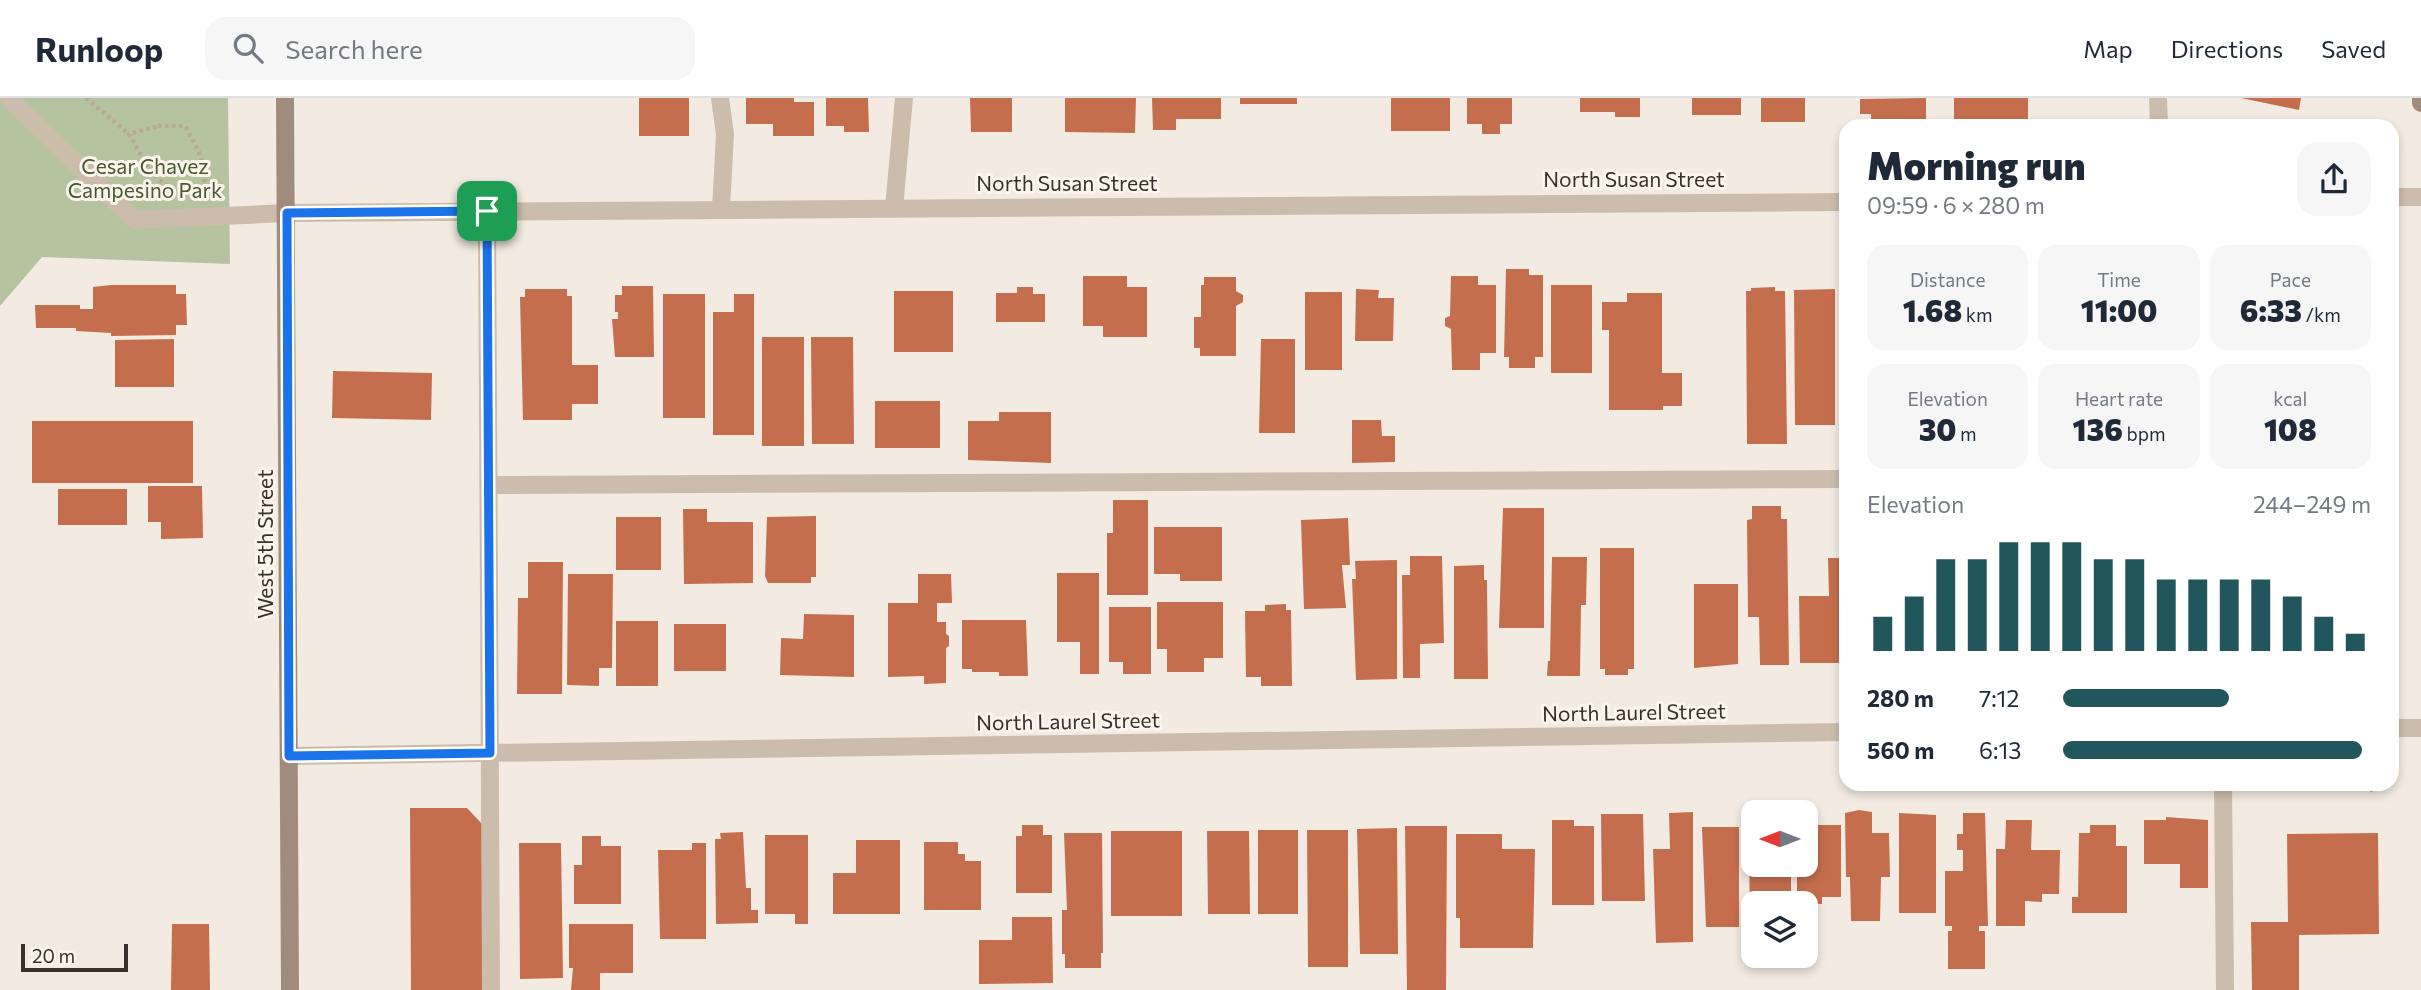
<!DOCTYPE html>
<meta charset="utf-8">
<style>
body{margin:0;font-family:Commissioner,sans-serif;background:#f6f6f7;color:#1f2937;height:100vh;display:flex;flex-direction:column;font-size:26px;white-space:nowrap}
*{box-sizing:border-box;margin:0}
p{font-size:23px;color:#747a83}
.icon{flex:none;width:38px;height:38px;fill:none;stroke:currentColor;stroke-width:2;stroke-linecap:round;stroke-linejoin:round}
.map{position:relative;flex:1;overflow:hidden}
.details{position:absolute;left:1839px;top:21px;width:560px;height:672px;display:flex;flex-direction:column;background:#fff;border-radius:21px;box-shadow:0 4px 10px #0003}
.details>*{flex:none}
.needle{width:46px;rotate:270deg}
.fabs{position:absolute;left:1741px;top:702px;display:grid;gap:14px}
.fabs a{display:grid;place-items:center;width:77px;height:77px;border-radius:14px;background:#fff;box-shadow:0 4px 10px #0003;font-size:35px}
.scale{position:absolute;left:21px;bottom:18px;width:107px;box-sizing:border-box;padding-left:7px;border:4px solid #3a302b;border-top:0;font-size:19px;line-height:24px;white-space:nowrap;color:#3a302b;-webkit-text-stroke:5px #fbf5ee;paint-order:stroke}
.pin{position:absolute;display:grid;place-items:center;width:60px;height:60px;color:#fff;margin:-30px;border-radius:14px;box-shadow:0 4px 10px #0006}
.round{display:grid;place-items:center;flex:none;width:74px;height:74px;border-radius:21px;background:#f6f6f7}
.headline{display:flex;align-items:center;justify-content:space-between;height:119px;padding:0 28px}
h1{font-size:38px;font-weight:800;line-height:52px}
.stats{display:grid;grid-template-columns:repeat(3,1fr);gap:10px;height:119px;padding:7px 28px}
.stats div{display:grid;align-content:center;border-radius:18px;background:#f6f6f7;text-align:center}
.stats b{font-size:30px;font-weight:800}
.stats small{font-size:19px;font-weight:400}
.stats p{font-size:19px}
.chart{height:196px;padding:14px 28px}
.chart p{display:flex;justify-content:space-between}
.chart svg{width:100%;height:126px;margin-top:7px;stroke:#20565c;stroke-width:6}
ul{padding:0 28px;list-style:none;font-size:23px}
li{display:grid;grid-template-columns:112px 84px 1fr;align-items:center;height:52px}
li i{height:18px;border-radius:9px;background:#20565c}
header{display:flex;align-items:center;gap:42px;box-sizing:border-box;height:98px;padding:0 35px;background:#fff;border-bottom:2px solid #e0e1e3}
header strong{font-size:33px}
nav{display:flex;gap:38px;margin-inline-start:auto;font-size:24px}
.search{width:490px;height:63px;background:#f6f6f7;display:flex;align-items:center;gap:18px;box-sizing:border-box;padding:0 24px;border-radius:21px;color:#747a83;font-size:26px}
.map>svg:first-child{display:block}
</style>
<header>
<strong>Runloop</strong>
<div class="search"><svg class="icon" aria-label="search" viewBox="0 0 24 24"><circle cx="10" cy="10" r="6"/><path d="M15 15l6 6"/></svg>Search here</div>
<nav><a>Map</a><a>Directions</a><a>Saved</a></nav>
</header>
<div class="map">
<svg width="2421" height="892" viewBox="0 0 2421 892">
<rect width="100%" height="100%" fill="#f3ebe1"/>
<path fill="#b6c3a0" d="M0 0H228L230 166 42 159 0 208Z"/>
<path fill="#c56e4d" d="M639 0H689V38H639Z
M746 0H794V4H814V38H773V26H746Z
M826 0H868L869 34H844V28H826Z
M970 0H1012V34H971Z
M1065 0H1136L1135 35 1065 34Z
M1152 0H1221V21H1176V32H1153Z
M1240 0H1297V6H1240Z
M1391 0H1450V33H1391Z
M1467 0H1512V26H1500V36H1482V26H1467Z
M1580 0H1640V19H1615V14H1580Z
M1692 0H1741V17H1692Z
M1761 0H1805V24H1761Z
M1926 0V21H1919V25H1871V16H1860V1Z
M1954 0H2028V28H1954Z
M2241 0H2301L2299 12Z
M1506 171H1529V177H1543V259H1535V270H1509V259H1504Z
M1083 178H1127V189H1147V239H1103V228H1083Z
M1451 178H1478V187H1496V255H1480V272H1452L1451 231 1445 228V220L1450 218Z
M1204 179H1236V193L1243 197V204L1236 208V258H1200V250H1194V219H1201V187H1204Z
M1843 182H1846V317H1843Z
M111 187H176V196H186L187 227H176V237L111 238V235L76 233V230H36L35 207H80V211H93V189Z
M1551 187H1592V275H1551Z
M622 188H653L654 259H615L612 221H618V214H615V197H622Z
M1017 189H1033V196H1045V224H996V195H1017Z
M1775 189V193H1785L1787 346H1747L1746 193H1751V190Z
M525 191H567V198H572V267H598V306H572V322H523L520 199H525Z
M1356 191 1379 192 1378 200H1394L1393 243H1355Z
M1835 191V327H1795L1794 192Z
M894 193H953V254H894Z
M1305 194H1342V272H1305Z
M1627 195H1662V275H1682V308H1663V312H1609V232H1602V204H1627Z
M663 196H705V320H663Z
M734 196H754V337H713V214H734Z
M762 239H804V348H762Z
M811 239H853L854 346H812Z
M174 241V289H115V242Z
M1261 241H1295V335H1259Z
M333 273 432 275 431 322 332 320Z
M875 303H940V350H875Z
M999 314H1051V365L968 362V323H999Z
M1352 322H1381L1382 338H1395V364L1352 365Z
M32 323H193V385H32Z
M148 388H202L203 440 161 441V424H148Z
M58 391H127V427H58Z
M1113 402H1148V497H1107V435H1113Z
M1752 408H1781V421H1787L1789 567H1760L1759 519H1748L1747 422 1752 421Z
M1503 410H1544V530H1499Z
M683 411H707V424H753V485L684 486Z
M816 418V479H811V485H768L765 478 767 419Z
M616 419H661V472H616Z
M1348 420 1350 467H1342L1346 510 1304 511 1301 422Z
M1154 429H1222V483H1180V476H1154Z
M1600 450H1634V571H1628V577H1605V571H1600Z
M1410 458H1442L1444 545 1420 546V580H1403L1402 477H1410Z
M1552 459H1587L1586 507H1581L1580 578H1547L1548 563H1550Z
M1828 460H1846V575H1840V565H1800L1799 498H1829Z
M1397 462V581L1356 582 1352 481H1356L1355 463Z
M528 464H563L562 596H517L518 500H528Z
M1484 467V482H1487L1488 581H1454V468Z
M1057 475H1099V576H1080V544H1057Z
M568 476H613L612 570H599V588L567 587Z
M918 476H951L952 505H937V524H946V536L949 538V548L946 550V585L924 586V578L888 579V505H918Z
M1694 486H1738V566L1694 570Z
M1157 504H1223V560H1204V574H1167V551H1157Z
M1286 506V512H1291L1292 588H1261V579H1246L1245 513H1265V507Z
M1109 509H1151V576H1123V564H1109Z
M804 516 854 517V579L780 577 781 540 803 541Z
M962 522H1026L1028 578H999V574H972V571H962Z
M616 523H658V588H616Z
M674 526H726V573H674Z
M410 710H467L482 726 483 892H411Z
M1859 712 1872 714V735H1889L1890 779H1881L1880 823H1851L1850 779H1846L1845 715Z
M1693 714V844L1656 845 1653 751H1670L1669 715Z
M1899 715 1936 717V815H1899Z
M1963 715H1985L1988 828H1979V833H1985V871H1948V833H1952V828H1945V773H1963V752H1957V736H1963Z
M1601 716H1643L1645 803H1602Z
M2166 719 2208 722V790H2180V766H2144V722H2166Z
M1552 722H1574V728H1594V807H1552Z
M2006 722H2032L2031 752H2060L2059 796H2042V804L2025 803V828H1996V751H2005Z
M1022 727H1043V737H1052V795H1016V738H1022Z
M1749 727H1754V766H1791V805H1754V844H1750Z
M1806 727H1841V799H1822V806L1797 805V766H1806Z
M2090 727H2116V748H2127V815H2072V799H2078L2079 735H2090Z
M1405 728H1447L1446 892H1407Z
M1702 729H1739V829H1706Z
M1397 730 1398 856H1360L1357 731Z
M1258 732H1298V816H1258Z
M1307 732H1348V869H1308Z
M1111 733H1182V818H1111Z
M1207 733H1249L1250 816H1208Z
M743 734 746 790H751V812H758V825L716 826 715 741H721L720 735Z
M1064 735H1102L1103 855H1101V870H1065V856H1062V812H1067Z
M2378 735 2379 836 2299 837V892H2252L2251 824H2288L2287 736Z
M1456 736H1502V751H1535L1533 850H1460V820H1456Z
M765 737H808V826H795V816H765Z
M582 738H601V748H621V806H574V767H582Z
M856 742H900V816H833V775H856Z
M924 744H958V756H965V763H981V812H924Z
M519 745H561L563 880 520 881Z
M692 745H706V841H660L658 752H692Z
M1012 819H1052L1053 885 979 886V842H1012Z
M172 826H209L210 892H171Z
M569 826H633V875H600V892H571L573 870H569Z"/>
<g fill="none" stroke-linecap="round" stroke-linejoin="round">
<path stroke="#b8a696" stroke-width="4.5" stroke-dasharray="3.5 3.5" stroke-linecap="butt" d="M86 0 129 36
M158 28H185C197 50 207 64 204 89L191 98C152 86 148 69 129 36Z
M2370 693 2377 686"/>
<path stroke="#ccbcac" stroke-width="18" d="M9 0 134 122 287 115
M720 0 725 36 721 111
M2158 0 2159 28
M894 110 904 0
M487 113 491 892
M489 387 1846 381
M2223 686 2225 892"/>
<path stroke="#ccbcac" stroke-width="18" d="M2392 99H2421
M287 115 1846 104
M2392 630H2421
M290 658 1846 634"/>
<path stroke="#a08b7d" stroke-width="18" d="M285 0 290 892
M2421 0V5"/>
</g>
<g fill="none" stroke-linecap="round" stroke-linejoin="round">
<defs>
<path id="route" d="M487 113 490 655 289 658 287 115Z"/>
</defs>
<use href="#route" stroke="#fff" stroke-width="14"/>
<use href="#route" stroke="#1a73e8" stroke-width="9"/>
</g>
<g text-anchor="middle" stroke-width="6" stroke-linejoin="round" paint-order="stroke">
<g font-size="21" fill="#48592f" stroke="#fbf5ee">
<text x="145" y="76">Cesar Chavez<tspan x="145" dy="24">Campesino Park</tspan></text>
</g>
<g font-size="21" fill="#3a302b" stroke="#fbf5ee">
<text x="1634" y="89">North Susan Street</text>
<text x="1067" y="93">North Susan Street</text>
<text transform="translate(266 446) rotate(-90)" y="7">West 5th Street</text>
<text transform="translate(1634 615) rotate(-1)" y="7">North Laurel Street</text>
<text transform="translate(1068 624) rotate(-1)" y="7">North Laurel Street</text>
</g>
</g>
</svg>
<div class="fabs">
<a><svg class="needle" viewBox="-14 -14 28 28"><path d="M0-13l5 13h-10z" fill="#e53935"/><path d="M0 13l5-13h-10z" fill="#747a83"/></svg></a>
<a><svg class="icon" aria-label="layers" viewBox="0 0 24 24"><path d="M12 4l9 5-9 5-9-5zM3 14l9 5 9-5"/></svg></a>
</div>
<div class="scale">20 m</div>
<div class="pin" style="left:487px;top:113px;background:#1e9e55"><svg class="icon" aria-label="arrive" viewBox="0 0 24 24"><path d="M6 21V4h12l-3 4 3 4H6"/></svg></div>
<section class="details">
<div class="headline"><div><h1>Morning run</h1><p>09:59 · 6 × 280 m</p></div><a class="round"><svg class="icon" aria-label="share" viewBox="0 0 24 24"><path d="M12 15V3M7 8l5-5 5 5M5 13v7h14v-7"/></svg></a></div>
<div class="stats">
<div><p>Distance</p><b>1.68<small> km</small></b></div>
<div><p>Time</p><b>11:00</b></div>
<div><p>Pace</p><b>6:33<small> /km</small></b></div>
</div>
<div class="stats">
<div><p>Elevation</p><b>30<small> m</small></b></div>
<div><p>Heart rate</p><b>136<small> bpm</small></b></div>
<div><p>kcal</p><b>108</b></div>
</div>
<div class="chart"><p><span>Elevation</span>244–249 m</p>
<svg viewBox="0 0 160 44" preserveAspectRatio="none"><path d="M5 44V32M15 44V25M25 44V12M35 44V12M45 44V6M55 44V6M65 44V6M75 44V12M85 44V12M95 44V19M105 44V19M115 44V19M125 44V19M135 44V25M145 44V32M155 44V38"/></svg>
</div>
<ul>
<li><b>280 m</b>7:12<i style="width:54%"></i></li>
<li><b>560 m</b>6:13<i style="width:97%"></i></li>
</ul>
</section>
</div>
